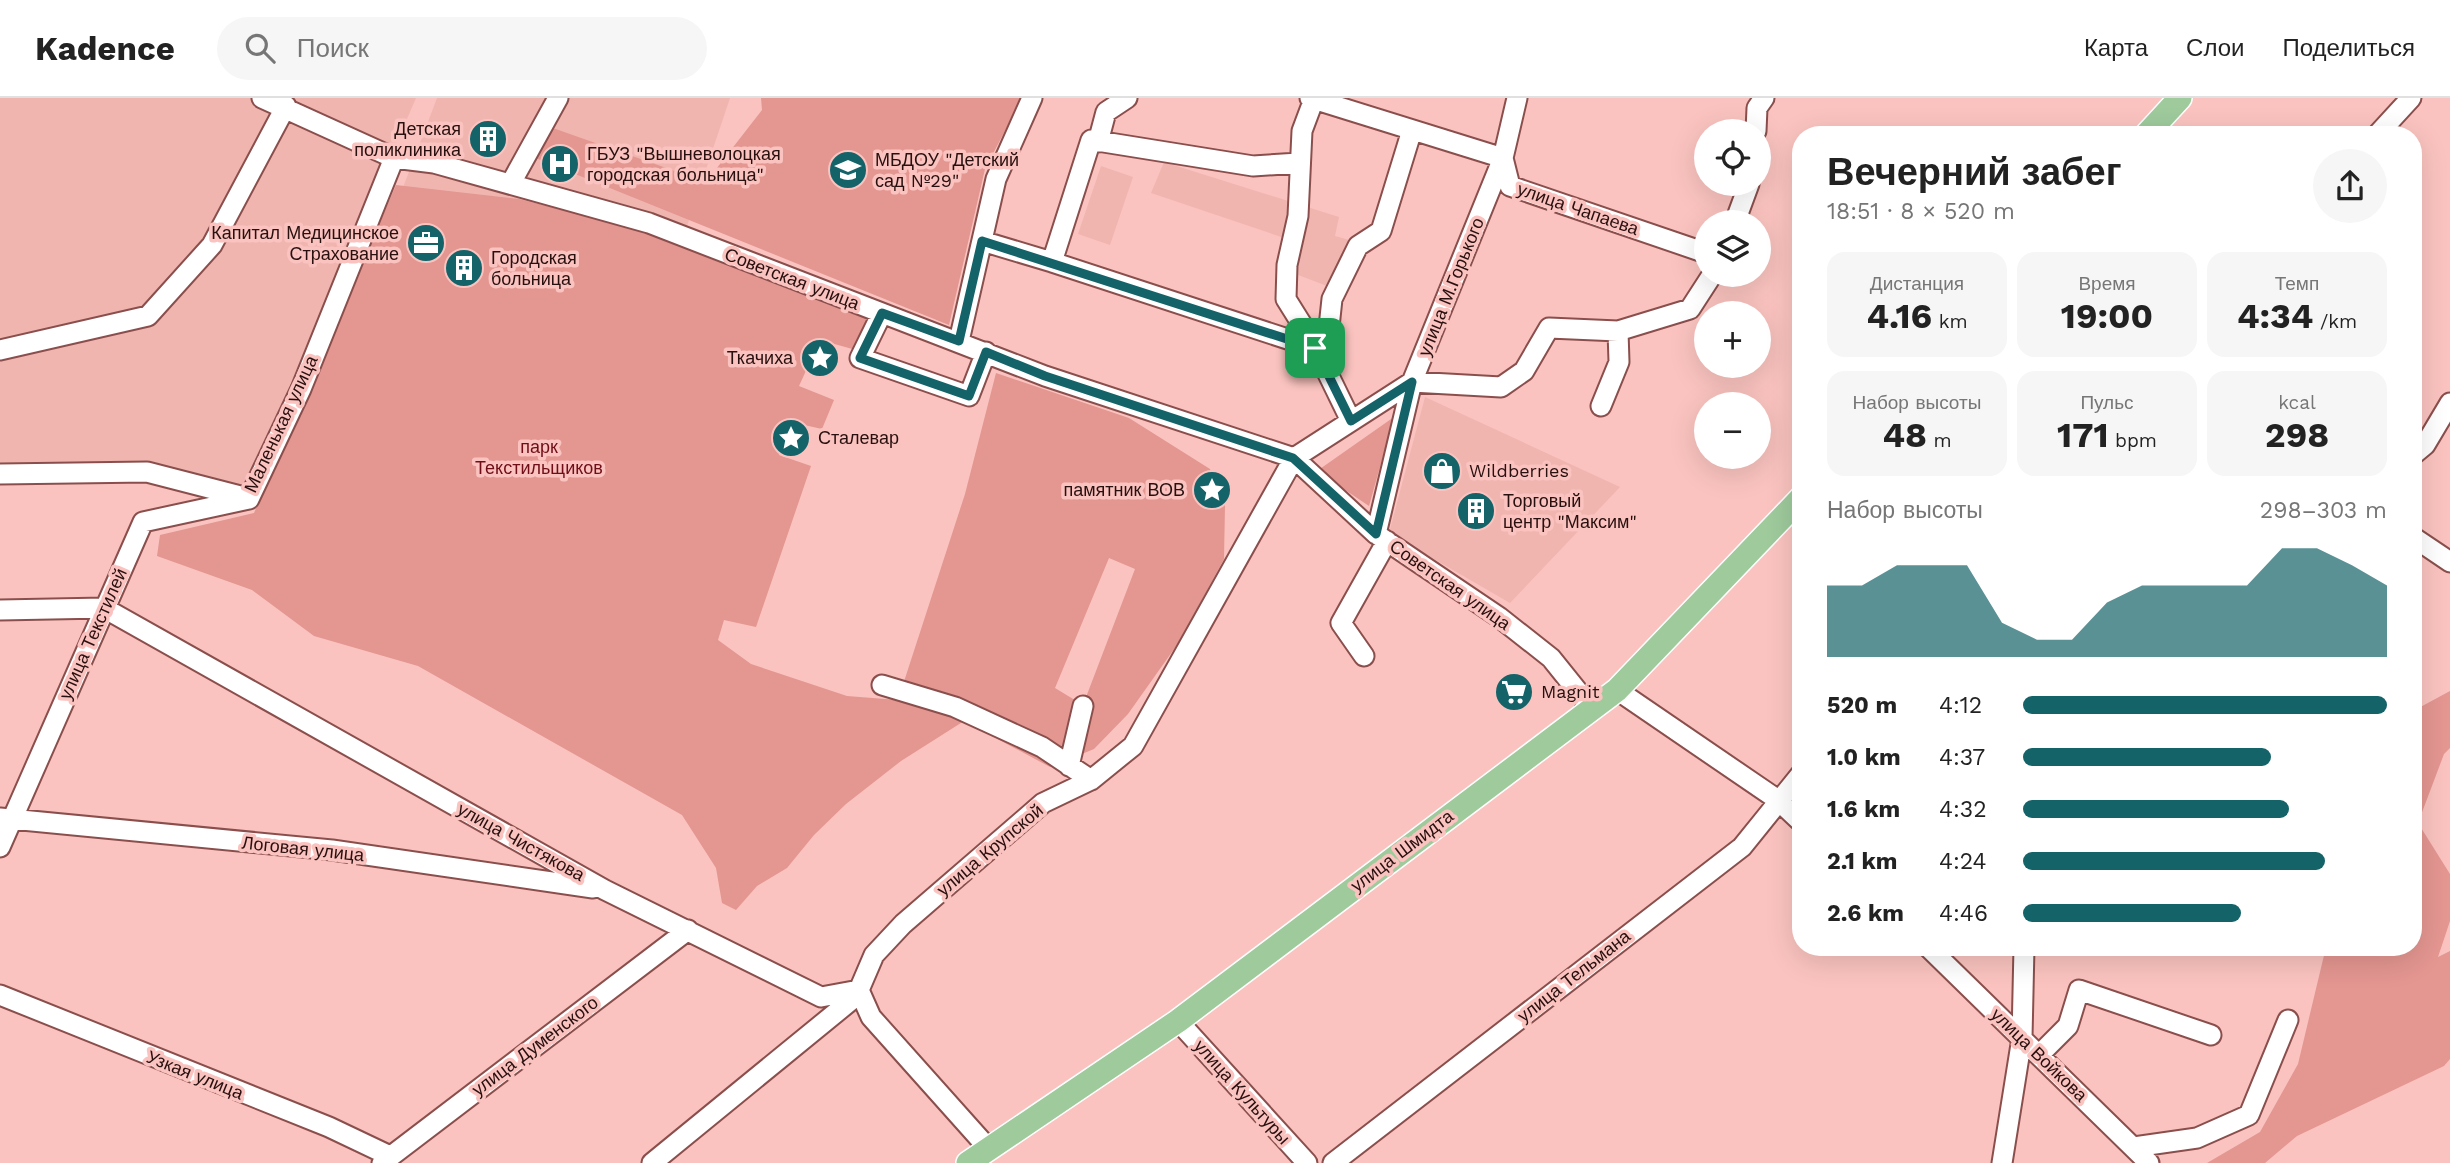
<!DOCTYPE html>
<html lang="ru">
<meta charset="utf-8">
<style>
body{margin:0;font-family:"Work Sans",sans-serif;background:#f6f6f6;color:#222;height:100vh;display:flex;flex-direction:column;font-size:26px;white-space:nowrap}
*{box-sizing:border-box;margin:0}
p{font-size:23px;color:#767676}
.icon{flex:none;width:38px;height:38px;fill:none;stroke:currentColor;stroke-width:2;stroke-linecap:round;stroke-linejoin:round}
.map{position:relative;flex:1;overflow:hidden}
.sheet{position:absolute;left:1792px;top:28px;width:630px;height:830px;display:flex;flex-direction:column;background:#fff;border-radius:28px;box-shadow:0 7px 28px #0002}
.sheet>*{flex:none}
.controls{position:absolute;left:1694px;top:21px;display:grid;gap:14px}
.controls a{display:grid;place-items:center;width:77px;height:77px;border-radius:50%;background:#fff;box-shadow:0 7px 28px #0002;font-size:35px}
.pin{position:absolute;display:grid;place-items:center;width:60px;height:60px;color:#fff;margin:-30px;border-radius:14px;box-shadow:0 4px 10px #0006}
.round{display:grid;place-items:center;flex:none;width:74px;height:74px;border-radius:37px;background:#f6f6f6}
.head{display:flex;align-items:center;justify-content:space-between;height:119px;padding:0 35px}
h1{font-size:38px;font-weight:700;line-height:52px}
.stats{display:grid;grid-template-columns:repeat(3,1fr);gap:10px;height:119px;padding:7px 35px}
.stats div{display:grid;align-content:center;border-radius:18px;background:#f6f6f6;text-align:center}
.stats b{font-size:35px;font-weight:700}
.stats small{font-size:19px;font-weight:400}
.stats p{font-size:19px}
.chart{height:196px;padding:14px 35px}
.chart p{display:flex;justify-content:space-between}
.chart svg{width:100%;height:126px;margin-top:7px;fill:#136369;opacity:.7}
ul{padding:0 35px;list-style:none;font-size:23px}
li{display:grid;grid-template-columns:112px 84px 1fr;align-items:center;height:52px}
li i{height:18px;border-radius:9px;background:#136369}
header{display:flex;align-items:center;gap:42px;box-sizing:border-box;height:98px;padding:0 35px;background:#fff;border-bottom:2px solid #e0e0e0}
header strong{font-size:33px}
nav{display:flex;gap:38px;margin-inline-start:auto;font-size:24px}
.search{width:490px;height:63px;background:#f6f6f6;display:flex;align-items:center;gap:18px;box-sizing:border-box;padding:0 24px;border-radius:38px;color:#767676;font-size:26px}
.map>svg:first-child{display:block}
</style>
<header>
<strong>Kadence</strong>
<div class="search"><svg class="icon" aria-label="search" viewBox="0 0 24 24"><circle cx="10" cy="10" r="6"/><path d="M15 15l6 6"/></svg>Поиск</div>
<nav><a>Карта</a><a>Слои</a><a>Поделиться</a></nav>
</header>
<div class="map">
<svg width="2450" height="1065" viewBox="0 0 2450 1065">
<rect width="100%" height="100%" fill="#fac3bf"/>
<path fill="#f1b5b0" d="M0 0H416L247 396 147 369 0 373Z
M437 0H730L686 131 364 192Z
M1164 64 1339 119 1335 138 1353 143 1335 191 1293 175 1302 146 1151 95Z
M1101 68 1133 79 1110 147 1078 136Z
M1425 299 1620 389 1510 505 1389 435Z"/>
<path fill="#e49691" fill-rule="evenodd" d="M761 0H1022L985 71 949 227 533 59 550 29 706 84 762 12Z
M396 87 519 101 642 132 869 219 856 252 820 242 799 288 834 302 822 331 791 324 779 357 811 368 756 529 724 522 718 542 751 566 847 598 898 602 965 396 996 275 1129 320 1210 371 1225 407 1224 461 1179 544 1128 616 1094 651 1050 669 964 623 901 663 846 706 814 737 787 770 757 788 736 812 722 805 716 770 682 717 418 568 314 538 252 492 157 458 160 437 254 415ZM1109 460 1135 471 1083 607 1055 590Z
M1394 319 1369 408 1317 373Z
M2450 593V650L2444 656 2418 725 2450 776V823L2438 859 2450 853V961L2444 968 2297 1038 2265 1065H2207L2260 1034 2298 966 2326 849H2413V613Z"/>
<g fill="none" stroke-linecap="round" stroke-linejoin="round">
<defs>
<path id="minor" d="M262 0 394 60 434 65 649 125 1045 278 1294 360 1376 436 1499 519 1551 560 1592 611
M1310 0 1503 60 1510 88 1706 155
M1314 1 1302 33 1298 118 1287 167 1286 201 1311 241 1351 323
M1756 33 1757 10 1764 0
M2377 37 2411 0
M1098 44 1106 14 1127 0
M511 85 558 0
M1735 124 1749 86
M982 143 1052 164 1091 42 1253 68 1299 65
M1052 164 1315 250 1329 229 1332 201 1358 148 1381 133 1412 32
M882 215 860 260 969 298 986 254
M959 243 996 81 1032 0
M0 252 148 218 212 147 286 8
M1601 308 1619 264 1618 233 1690 211 1712 177
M2413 357 2425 347 2450 305
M0 376 147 374 244 399
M249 401 301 291 394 60
M1376 436 1412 284 1501 289 1524 273 1549 230 1618 233
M2413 439 2450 464
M0 512 104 510 605 792 821 899 859 892
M1364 558 1341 525 1387 443
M882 587 955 609 1042 649 1091 682
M1617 592 1778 702 1801 724
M1069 668 1083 608
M0 720 332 752 593 790
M0 749 143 424 249 401
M1928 849 2149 1065
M859 892 871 919 988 1050
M0 897 329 1029 390 1058
M1178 923 1307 1065
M2039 957 2068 928 2079 892 2211 937
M2134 1049 2197 1040 2249 1017 2288 922
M382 1065 688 832
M652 1065 849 904 859 892 874 857 903 826 1043 705 1091 682 1133 648 1294 360 1412 284 1503 60 1517 0
M1333 1065 1742 749 1801 676
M2002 1065 2022 940 2024 849"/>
<path id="major" d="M2146 37 2180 0
M968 1065 1178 923 1617 592 1801 400"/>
</defs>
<use href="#minor" stroke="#8a4f4c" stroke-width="23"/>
<use href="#major" stroke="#fff" stroke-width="26"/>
<use href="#minor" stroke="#fff" stroke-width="19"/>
<use href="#major" stroke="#9eca9c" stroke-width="23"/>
</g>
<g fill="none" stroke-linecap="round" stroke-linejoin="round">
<defs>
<path id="route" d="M982 143 1315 250 1351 323 1412 284 1376 436 1293 360 1045 278 986 254 969 298 860 260 882 215 959 243Z"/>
</defs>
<use href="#route" stroke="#fff" stroke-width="14"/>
<use href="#route" stroke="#136369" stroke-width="9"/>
</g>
<defs>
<symbol id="building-disc" viewBox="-11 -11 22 22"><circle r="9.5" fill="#136369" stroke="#fac3bf"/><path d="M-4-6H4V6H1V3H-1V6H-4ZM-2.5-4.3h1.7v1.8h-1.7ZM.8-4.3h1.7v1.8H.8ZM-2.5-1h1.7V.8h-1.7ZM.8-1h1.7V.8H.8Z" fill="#fff"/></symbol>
<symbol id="hospital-disc" viewBox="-11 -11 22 22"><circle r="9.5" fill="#136369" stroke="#fac3bf"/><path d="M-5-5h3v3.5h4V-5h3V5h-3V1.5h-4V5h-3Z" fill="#fff"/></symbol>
<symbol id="school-disc" viewBox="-11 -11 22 22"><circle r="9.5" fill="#136369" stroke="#fac3bf"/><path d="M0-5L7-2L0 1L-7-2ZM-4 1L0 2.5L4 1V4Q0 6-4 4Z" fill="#fff"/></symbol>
<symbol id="office-disc" viewBox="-11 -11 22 22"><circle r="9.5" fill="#136369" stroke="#fac3bf"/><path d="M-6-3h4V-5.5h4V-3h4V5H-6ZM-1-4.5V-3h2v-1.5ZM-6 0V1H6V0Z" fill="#fff"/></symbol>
<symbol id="sight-disc" viewBox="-11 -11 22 22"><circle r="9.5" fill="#136369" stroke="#fac3bf"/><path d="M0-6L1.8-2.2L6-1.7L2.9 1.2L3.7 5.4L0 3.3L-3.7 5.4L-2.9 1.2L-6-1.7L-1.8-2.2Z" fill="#fff"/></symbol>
<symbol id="shop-disc" viewBox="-11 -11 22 22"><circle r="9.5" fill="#136369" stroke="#fac3bf"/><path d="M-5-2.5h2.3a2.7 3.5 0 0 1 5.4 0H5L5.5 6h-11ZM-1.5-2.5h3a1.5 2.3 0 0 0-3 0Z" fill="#fff"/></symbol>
<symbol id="supermarket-disc" viewBox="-11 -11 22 22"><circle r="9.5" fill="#136369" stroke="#fac3bf"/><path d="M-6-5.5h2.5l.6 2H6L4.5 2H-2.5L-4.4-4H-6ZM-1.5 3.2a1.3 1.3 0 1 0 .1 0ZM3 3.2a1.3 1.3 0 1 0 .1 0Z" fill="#fff"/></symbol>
</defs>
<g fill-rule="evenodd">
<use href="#building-disc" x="466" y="19" width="44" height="44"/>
<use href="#hospital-disc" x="538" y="44" width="44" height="44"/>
<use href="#school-disc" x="826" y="50" width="44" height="44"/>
<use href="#office-disc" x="404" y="123" width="44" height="44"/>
<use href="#building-disc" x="442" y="148" width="44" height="44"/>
<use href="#sight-disc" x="798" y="238" width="44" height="44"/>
<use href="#sight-disc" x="769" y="318" width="44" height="44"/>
<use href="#shop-disc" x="1420" y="351" width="44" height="44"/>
<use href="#sight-disc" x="1190" y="370" width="44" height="44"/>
<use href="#building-disc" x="1454" y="391" width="44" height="44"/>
<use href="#supermarket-disc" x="1492" y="572" width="44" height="44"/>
</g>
<g text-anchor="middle" stroke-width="7" stroke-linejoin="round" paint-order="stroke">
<g font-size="18" fill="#28100f" stroke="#fac3bf" text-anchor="start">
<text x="461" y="37" text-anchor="end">Детская<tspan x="461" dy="21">поликлиника</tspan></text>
<text x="587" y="62">ГБУЗ "Вышневолоцкая<tspan x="587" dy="21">городская больница"</tspan></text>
<text x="875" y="68">МБДОУ "Детский<tspan x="875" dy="21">сад №29"</tspan></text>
<text x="399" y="141" text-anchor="end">Капитал Медицинское<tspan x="399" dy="21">Страхование</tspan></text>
<text x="491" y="166">Городская<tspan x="491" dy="21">больница</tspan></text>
<text x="793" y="266" text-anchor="end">Ткачиха</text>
<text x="818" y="346">Сталевар</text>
<text x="1469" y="379">Wildberries</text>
<text x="1185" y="398" text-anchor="end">памятник ВОВ</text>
<text x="1503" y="409">Торговый<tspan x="1503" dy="21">центр "Максим"</tspan></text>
<text x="1541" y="600">Magnit</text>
</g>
<g font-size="18" fill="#28100f" stroke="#fac3bf">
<text transform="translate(1578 111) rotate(19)" y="6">улица Чапаева</text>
<text transform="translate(792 181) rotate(21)" y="6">Советская улица</text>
<text transform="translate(1451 189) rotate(-68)" y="6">улица М.Горького</text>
<text transform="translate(281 326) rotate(-65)" y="6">Маленькая улица</text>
<text transform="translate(1450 487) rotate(35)" y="6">Советская улица</text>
<text transform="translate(93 536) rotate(-66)" y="6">улица Текстилей</text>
<text transform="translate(521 744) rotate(29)" y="6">улица Чистякова</text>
<text transform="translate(303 751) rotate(6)" y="6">Логовая улица</text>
<text transform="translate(990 752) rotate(-40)" y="6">улица Крупской</text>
<text transform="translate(1402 753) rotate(-37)" y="6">улица Шмидта</text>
<text transform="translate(1574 878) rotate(-38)" y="6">улица Тельмана</text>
<text transform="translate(535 948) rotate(-37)" y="6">улица Думенского</text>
<text transform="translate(2039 957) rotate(44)" y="6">улица Войкова</text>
<text transform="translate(195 977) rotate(22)" y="6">Узкая улица</text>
<text transform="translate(1242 994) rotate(48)" y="6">улица Культуры</text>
</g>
<g font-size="18" fill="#700e17" stroke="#fac3bf">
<text x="539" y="355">парк<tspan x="539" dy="21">Текстильщиков</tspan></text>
</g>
</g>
</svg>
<div class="controls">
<a><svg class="icon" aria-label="locate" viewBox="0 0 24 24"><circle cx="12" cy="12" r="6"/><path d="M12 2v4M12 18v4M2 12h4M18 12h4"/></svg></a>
<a><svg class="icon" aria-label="layers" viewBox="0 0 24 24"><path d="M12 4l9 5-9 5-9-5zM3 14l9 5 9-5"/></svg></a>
<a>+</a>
<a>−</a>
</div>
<div class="pin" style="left:1315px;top:250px;background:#1e9e55"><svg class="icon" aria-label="arrive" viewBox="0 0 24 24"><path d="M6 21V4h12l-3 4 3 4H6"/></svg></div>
<section class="sheet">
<div class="head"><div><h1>Вечерний забег</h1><p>18:51 · 8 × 520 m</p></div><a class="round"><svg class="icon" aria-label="share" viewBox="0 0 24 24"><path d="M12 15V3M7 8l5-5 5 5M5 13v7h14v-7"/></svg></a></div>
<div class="stats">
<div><p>Дистанция</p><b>4.16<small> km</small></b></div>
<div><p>Время</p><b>19:00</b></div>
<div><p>Темп</p><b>4:34<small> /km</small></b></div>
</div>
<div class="stats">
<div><p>Набор высоты</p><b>48<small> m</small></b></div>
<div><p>Пульс</p><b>171<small> bpm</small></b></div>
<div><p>kcal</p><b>298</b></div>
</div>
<div class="chart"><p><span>Набор высоты</span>298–303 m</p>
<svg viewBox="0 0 160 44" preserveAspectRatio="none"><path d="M0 44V19L10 19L20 12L30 12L40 12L50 32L60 38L70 38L80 25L90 19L100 19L110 19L120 19L130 6L140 6L150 12L160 19V44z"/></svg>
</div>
<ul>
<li><b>520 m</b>4:12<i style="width:100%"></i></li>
<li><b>1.0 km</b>4:37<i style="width:68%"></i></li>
<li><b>1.6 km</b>4:32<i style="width:73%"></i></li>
<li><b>2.1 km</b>4:24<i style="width:83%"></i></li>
<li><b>2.6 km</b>4:46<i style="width:60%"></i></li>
</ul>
</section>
</div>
